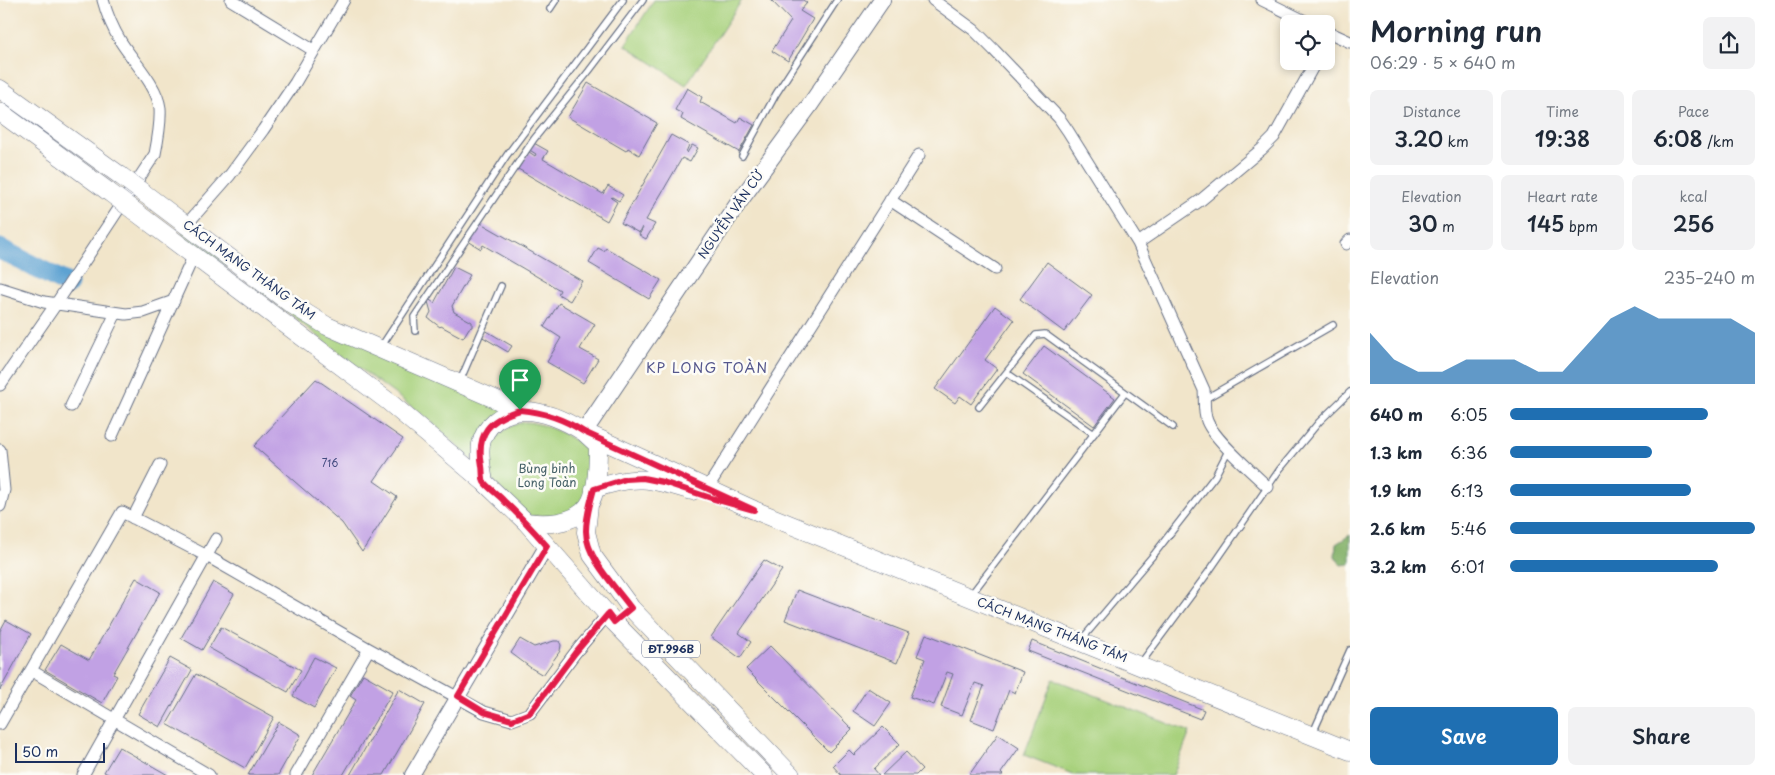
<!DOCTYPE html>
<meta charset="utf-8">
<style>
body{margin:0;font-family:"Playpen Sans",sans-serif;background:#f2f2f3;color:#1f2937;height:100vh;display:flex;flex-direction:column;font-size:19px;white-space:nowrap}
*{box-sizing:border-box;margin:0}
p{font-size:16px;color:#747a83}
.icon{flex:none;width:28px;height:28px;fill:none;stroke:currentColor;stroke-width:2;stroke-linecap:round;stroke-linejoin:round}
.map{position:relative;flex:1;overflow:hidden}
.panel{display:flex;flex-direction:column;background:#fff;width:425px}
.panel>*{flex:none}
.controls{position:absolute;left:1280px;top:15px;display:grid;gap:10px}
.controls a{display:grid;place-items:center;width:55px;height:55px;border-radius:8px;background:#fff;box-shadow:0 2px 8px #0003;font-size:25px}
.scale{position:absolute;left:15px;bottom:12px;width:90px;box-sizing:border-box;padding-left:5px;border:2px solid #1b2f5e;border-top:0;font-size:14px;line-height:18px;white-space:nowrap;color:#1b2f5e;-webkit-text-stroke:4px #fdfcf7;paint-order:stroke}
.pin{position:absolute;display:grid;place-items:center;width:42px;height:42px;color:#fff;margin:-51px -21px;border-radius:50% 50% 50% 0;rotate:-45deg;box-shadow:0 0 5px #0007}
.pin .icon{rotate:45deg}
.round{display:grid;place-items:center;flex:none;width:52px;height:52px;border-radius:8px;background:#f2f2f3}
.summary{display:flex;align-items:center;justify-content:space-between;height:85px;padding:0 20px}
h1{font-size:28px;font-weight:600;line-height:38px}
.figures{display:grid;grid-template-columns:repeat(3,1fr);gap:8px;height:85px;padding:5px 20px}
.figures div{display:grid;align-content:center;border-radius:8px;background:#f2f2f3;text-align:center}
.figures b{font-size:21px;font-weight:600}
.figures small{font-size:14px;font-weight:400}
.figures p{font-size:14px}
.chart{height:140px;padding:10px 20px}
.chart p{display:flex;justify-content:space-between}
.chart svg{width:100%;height:90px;margin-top:5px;fill:#1f6fb2;opacity:.7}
.cta{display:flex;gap:10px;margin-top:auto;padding:10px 20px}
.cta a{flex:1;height:58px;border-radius:8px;background:#1f6fb2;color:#fff;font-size:20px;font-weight:600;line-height:58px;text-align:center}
.cta a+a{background:#f2f2f3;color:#1f2937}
ul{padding:0 20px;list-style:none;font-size:16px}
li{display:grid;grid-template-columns:80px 60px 1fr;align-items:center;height:38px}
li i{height:12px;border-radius:6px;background:#1f6fb2}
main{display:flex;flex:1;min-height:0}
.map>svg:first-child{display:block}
</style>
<main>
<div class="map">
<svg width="1350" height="775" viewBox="0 0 1350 775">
<rect width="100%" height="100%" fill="#fdfcf7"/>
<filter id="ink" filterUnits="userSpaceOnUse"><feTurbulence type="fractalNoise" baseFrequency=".02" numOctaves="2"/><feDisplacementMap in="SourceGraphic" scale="10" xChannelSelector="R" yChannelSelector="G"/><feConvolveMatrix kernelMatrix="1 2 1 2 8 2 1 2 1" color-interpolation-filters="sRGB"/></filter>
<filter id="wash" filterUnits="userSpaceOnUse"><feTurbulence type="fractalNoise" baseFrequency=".0096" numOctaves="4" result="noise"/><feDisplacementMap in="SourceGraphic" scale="20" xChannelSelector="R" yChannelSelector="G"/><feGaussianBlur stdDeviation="1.12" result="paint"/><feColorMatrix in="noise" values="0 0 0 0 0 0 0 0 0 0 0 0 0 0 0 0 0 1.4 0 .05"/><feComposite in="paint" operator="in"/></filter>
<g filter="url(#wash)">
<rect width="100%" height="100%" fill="#f1e5ca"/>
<path fill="#a8d17d" stroke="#62806e" d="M654 0H742L686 85 625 45Z
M183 231 268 291 504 409 472 460 431 421 339 353 265 294 182 234Z
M525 422C542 422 585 440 590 457 593 465 592 476 593 485L571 515 530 516C518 505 503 493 493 480 490 477 490 470 490 465 487 441 503 426 525 422Z
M1053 679 1190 732 1173 775H1075L1024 755Z"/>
<path fill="#86b36c" stroke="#507165" d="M1350 535V564L1341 565 1335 556 1336 544Z"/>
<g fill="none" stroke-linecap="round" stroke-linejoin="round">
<path stroke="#5da2d2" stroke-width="21" d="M0 249 68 284"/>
</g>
<g id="blocks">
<path fill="#c1a1e4" d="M771 0H803L807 3 800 11 813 19 788 61 772 51 791 21Z
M588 83 657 123 639 155 628 148 626 151 568 117Z
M687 88 702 97 700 102 737 123 740 117 754 125 739 152 681 119 683 114 675 110Z
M671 135 689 145 686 152 687 153 692 145 698 148 690 162 682 158 646 220 655 224 646 239 639 235 643 228 642 227 639 233 621 223Z
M532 142 548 151 543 159 603 194 608 186 623 195 619 201 612 197 611 198 617 202 607 221 518 169 529 152 535 156 536 154 528 149Z
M479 222 582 281 570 301 558 294 560 290 483 245 481 249 468 241Z
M598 248 604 251 606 248 661 280 649 299 589 263Z
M1047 262 1092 295 1064 332 1020 299Z
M454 267 470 275 452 306 454 312 472 322V327L469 328 463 338 441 326 440 327 428 318 431 312 427 298 434 303Z
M559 303 595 324 580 349 598 359 583 383 547 362 561 338 544 327Z
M995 306 1014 320 985 360 997 369 971 404 960 396 955 403 935 389Z
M485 330 512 346 508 352 481 336Z
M1044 346 1115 398 1094 426 1023 374Z
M316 379 403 439 374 481 397 497 362 552 342 523 254 446Z
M764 560 782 570 739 633 751 642 740 658 711 637Z
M136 578 160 592 113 674 117 676 102 703 45 670 61 644 89 660Z
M213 582 234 594 202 650 181 638Z
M797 590 909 633 897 663 785 620Z
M6 620 31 634 0 690V631Z
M221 627 301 670 288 692 209 648Z
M926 634 1023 672 1015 693 1009 690 994 729 971 720 984 686 975 683 962 715 941 707 953 674 947 672 934 705 910 697 925 659 917 656Z
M520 639 534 647 554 641H559L561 645 560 651 543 675 531 668 511 653Z
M1032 641 1204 710 1200 719 1028 651Z
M770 646 852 729 829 752 746 669Z
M314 657 336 668 314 708 293 696Z
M170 658 192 670 160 727 138 714Z
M196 674 274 717 245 768 167 724Z
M363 674 393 691 343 775H312L356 700 350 696Z
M868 688 891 703 875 726 853 711Z
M399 689 425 704 384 775H350Z
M279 722 301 735 278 775H248Z
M883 727 900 744 874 769 879 775H841L833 766 849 750 854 755Z
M998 734 1019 748 1001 773 1003 775H969Z
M119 747 168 775H110L104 772Z
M906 752 922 769 916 775H882Z"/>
</g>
</g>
<g filter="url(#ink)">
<use href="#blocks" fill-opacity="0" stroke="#666f84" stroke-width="1"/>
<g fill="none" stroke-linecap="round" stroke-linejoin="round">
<defs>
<path id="service" d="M550 9 556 0
M742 156 776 94 837 0
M415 331 414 317 534 139 589 71 643 0
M381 347 507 155 623 0
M1007 373 1094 434
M460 381 501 286
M1205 399 1333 325
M979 407 1036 335 1045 334 1173 427
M970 596 1125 393
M1082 639 1155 553 1215 476 1229 449
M1141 663 1210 570 1280 469 1319 422 1350 392
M1312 735 1350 650"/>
<path id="minor" d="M231 0 313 50
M933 0 974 30 994 50 1059 118 1068 131 1138 243 1204 390C1205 400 1203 411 1207 421 1214 439 1252 472 1268 487
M1262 0 1311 24
M1326 31 1350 42
M890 200 995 269
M187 224 230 175 263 130 295 83 344 0
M1138 243 1201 200 1262 149 1274 137 1316 61
M1346 244 1350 240
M0 288 44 302 126 314 143 312 174 301
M0 385 56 304 155 154C158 139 161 123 160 108 157 85 133 61 121 42 113 29 107 15 103 0
M71 406 116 313
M112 436 194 255
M0 450 4 490 0 506
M708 487 919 155
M133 518 160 465
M32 671 209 775
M0 724 122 512 207 556 369 649 484 712 512 720 530 713 575 653 608 614
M83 775 216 539
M296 775 369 649"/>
<path id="tertiary" d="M412 775 547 545"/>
<path id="secondary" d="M584 432 739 202 810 105 882 0"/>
<path id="primary" d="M0 89 121 176
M0 112 109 192
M145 194 291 304 327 326 520 410
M133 210 389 402 484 482 526 522 614 622 764 775
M484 482C482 470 479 456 481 444 483 434 488 427 495 421 522 400 558 416 584 432L754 510 1350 751
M594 489C635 474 651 478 692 491
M589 505 586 532 592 555 631 608 791 775
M526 522C546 525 575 524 588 506 598 493 598 461 598 445L585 433"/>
</defs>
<use href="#service" stroke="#666f84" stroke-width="8"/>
<use href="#minor" stroke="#666f84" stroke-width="13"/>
<use href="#tertiary" stroke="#666f84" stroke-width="16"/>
<use href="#secondary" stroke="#666f84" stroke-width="18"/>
<use href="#primary" stroke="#666f84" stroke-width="19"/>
<use href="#service" stroke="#fff" stroke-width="5.5"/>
<use href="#minor" stroke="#fff" stroke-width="11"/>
<use href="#tertiary" stroke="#fff" stroke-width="14"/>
<use href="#secondary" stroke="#fff" stroke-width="16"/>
<use href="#primary" stroke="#fff" stroke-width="18"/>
<defs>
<path id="primary-bridge" d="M121 176 145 194
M109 192 133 210"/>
</defs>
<use href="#primary-bridge" stroke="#666f84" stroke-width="19" stroke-linecap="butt"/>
<use href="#primary-bridge" stroke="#fff" stroke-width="18"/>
</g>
</g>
<g fill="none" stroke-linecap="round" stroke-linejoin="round" filter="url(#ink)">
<defs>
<path id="route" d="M520 410C544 412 564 419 584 432L754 510 711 498 663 482 643 478 626 479 594 489C590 503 586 517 586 531 586 558 616 587 631 608L614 622 608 614 575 653 530 713 512 720 484 712 458 696 547 546C533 530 519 515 504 501 499 495 488 488 484 482 482 478 483 471 482 466 476 433 489 419 520 410Z"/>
</defs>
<use href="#route" stroke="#fff" stroke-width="10"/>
<use href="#route" stroke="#e11d48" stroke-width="6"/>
</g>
<g text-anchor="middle" stroke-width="5" stroke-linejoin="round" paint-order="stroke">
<g font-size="10" fill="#444c80">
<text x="330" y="467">716</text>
</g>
<rect fill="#fdfcf7" stroke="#5f6c8c" stroke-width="1" x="642" y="640.5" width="58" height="17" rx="4"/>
<g font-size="11" font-weight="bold" fill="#1b2f5e">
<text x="671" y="653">ĐT.996B</text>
</g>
<g font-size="12" fill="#1b2f5e" stroke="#fdfcf7">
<text transform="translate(731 215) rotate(-55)" y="4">NGUYỄN VĂN CỪ</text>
<text transform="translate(249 270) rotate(36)" y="4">CÁCH MẠNG THÁNG TÁM</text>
<text transform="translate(1052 630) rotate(21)" y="4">CÁCH MẠNG THÁNG TÁM</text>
</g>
<g font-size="12" fill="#456067" stroke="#fdfcf7">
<text x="547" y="473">Bùng binh<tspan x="547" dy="14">Long Toàn</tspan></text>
</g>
<g font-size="14" letter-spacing="1" fill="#55578d" stroke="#fdfcf7">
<text x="707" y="373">KP LONG TOÀN</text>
</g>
</g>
</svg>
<div class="controls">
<a><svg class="icon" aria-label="locate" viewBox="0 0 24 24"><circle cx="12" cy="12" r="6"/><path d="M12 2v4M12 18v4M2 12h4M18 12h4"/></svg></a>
</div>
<div class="scale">50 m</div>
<div class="pin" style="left:520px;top:410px;background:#1e9e55"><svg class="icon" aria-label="arrive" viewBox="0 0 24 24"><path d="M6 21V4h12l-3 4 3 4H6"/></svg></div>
</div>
<section class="panel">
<div class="summary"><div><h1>Morning run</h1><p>06:29 · 5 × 640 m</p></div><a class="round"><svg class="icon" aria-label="share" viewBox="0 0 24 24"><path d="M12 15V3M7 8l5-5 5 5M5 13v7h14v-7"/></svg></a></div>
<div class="figures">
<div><p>Distance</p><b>3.20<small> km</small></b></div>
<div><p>Time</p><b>19:38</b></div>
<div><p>Pace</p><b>6:08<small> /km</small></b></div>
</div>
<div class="figures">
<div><p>Elevation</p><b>30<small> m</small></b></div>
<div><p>Heart rate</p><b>145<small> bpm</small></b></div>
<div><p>kcal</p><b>256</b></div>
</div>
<div class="chart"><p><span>Elevation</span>235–240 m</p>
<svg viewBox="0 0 160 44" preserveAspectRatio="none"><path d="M0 44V19L10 32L20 38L30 38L40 32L50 32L60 32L70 38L80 38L90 25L100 12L110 6L120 12L130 12L140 12L150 12L160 19V44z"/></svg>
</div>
<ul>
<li><b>640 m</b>6:05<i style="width:81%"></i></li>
<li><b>1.3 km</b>6:36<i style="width:58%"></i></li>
<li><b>1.9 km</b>6:13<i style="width:74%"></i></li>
<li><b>2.6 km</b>5:46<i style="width:100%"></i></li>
<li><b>3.2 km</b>6:01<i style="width:85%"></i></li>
</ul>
<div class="cta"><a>Save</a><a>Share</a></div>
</section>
</main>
